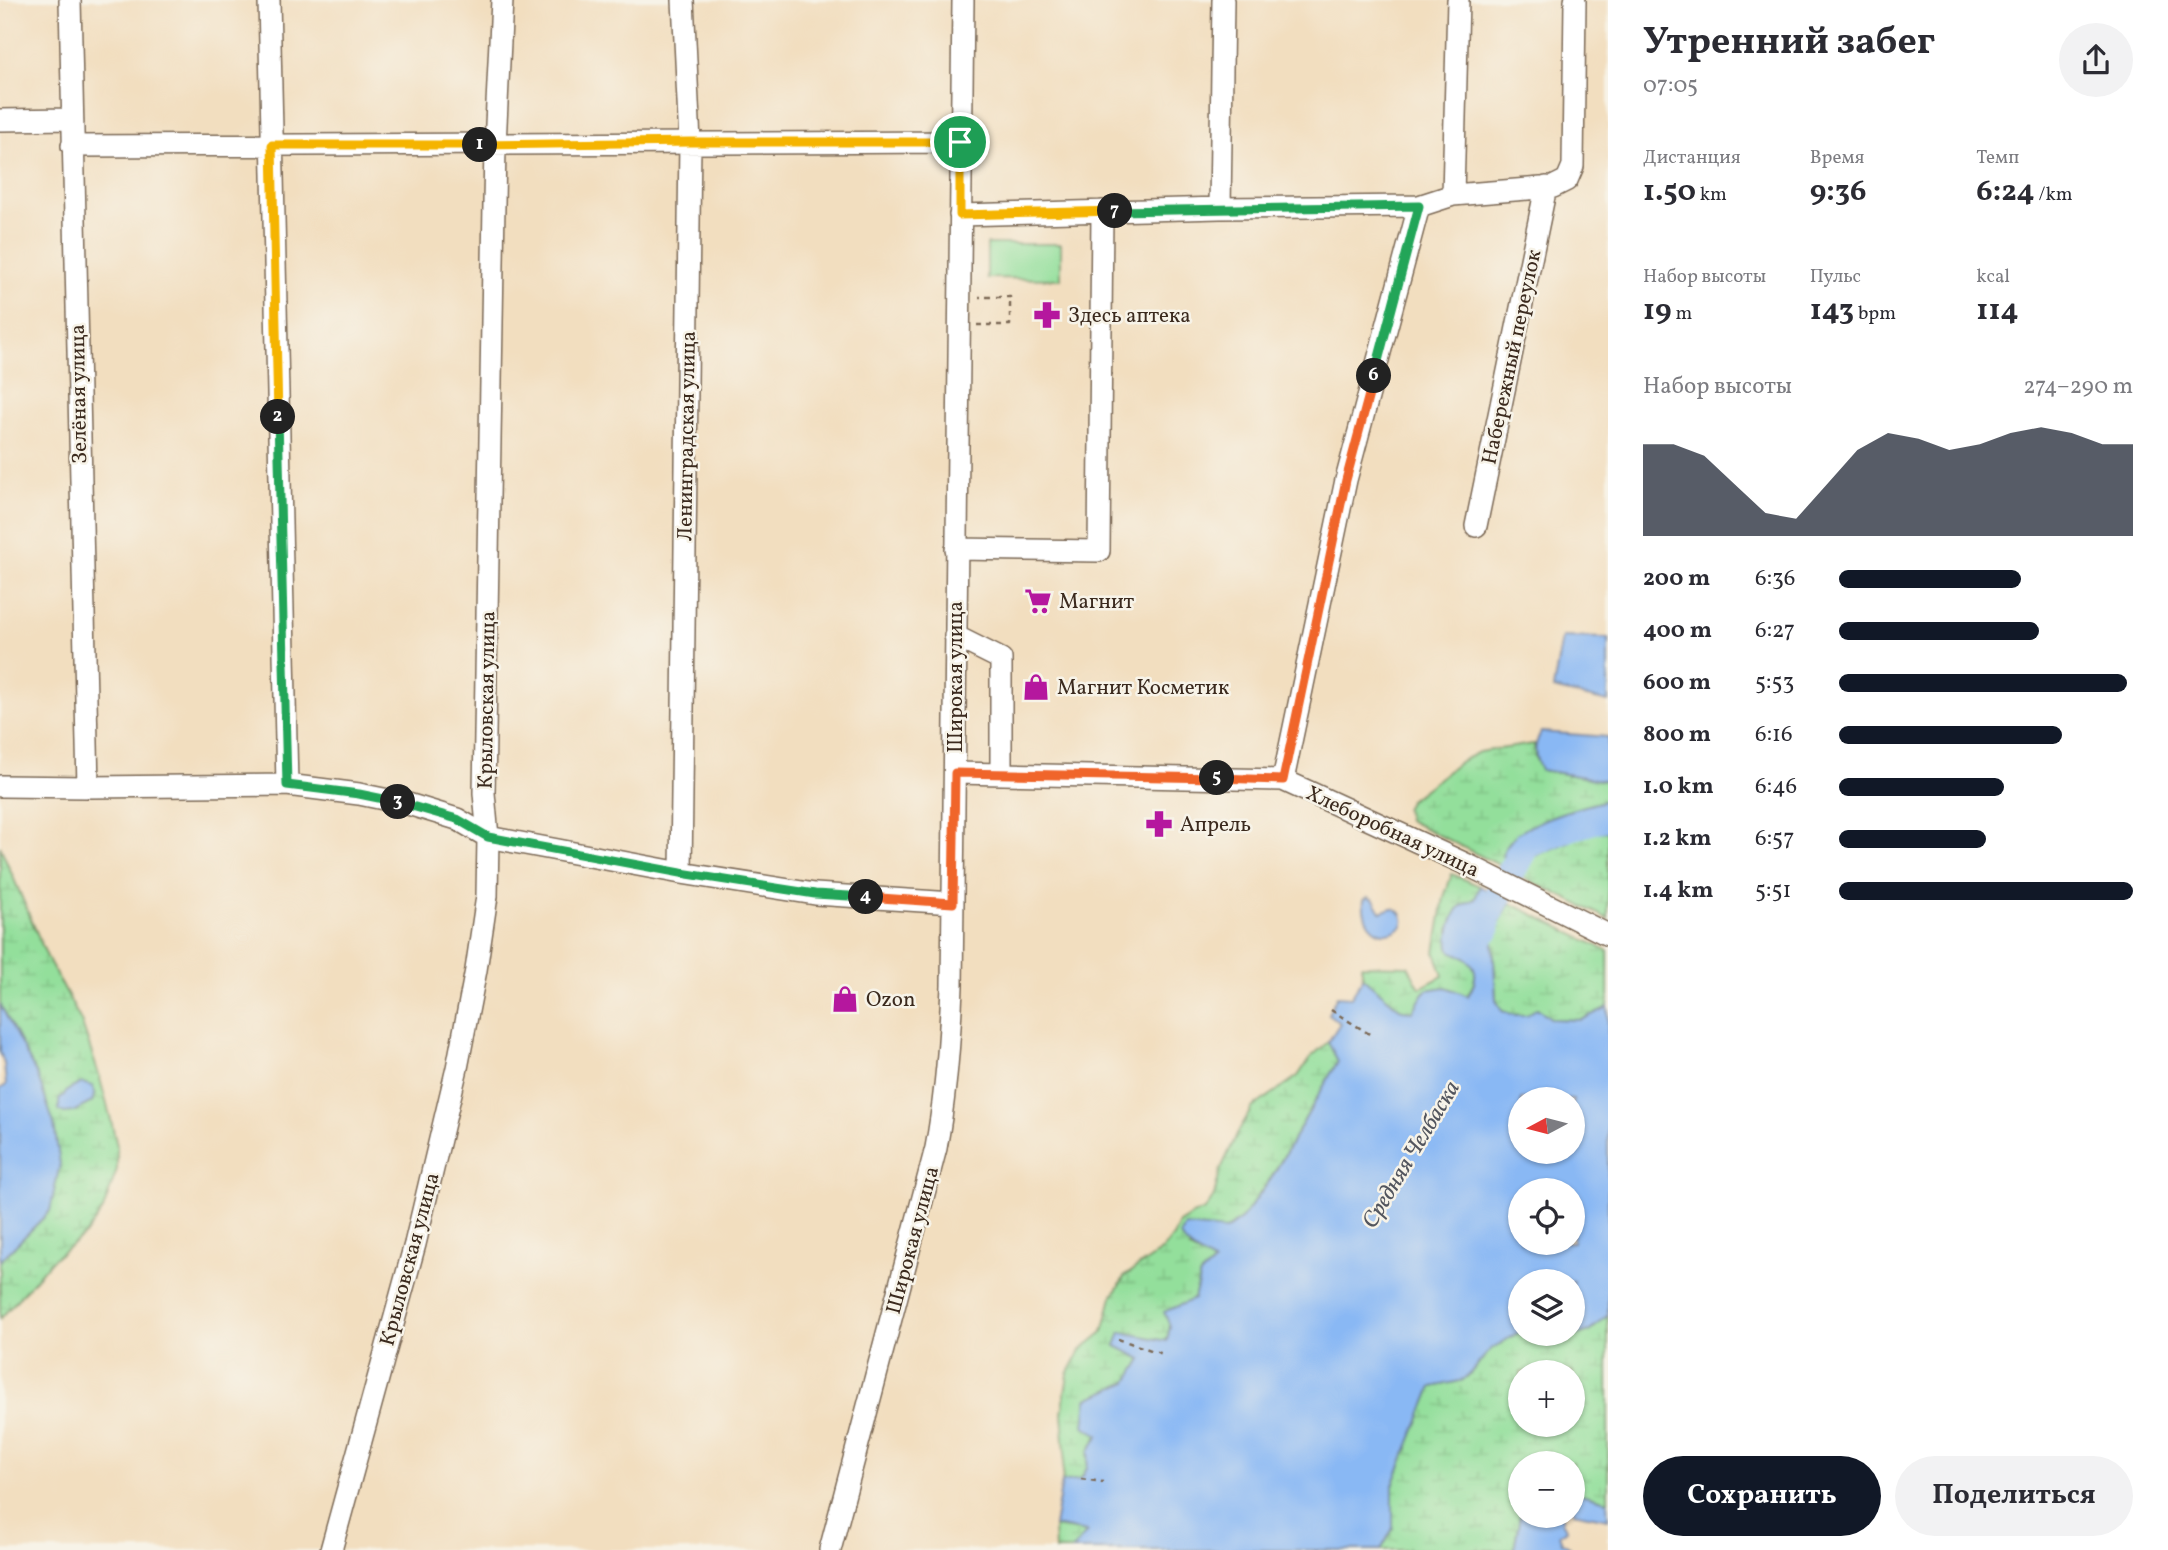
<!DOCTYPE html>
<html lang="ru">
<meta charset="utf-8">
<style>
body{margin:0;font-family:Vollkorn,serif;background:#f2f2f3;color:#2b2b33;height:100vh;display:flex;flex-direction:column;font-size:26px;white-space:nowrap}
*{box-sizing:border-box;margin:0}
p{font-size:23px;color:#7c7c81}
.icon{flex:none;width:38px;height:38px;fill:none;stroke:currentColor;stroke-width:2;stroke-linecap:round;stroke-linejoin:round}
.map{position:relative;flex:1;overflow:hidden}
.drawer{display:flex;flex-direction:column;background:#fff;width:560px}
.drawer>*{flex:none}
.needle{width:46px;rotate:263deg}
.fabs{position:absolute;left:1508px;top:1087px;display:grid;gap:14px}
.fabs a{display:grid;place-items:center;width:77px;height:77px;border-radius:50%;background:#fff;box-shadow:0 2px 5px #0004;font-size:35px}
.pin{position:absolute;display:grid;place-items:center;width:60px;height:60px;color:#fff;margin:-30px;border:4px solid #fff;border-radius:50%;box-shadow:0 2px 7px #0007}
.km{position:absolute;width:35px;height:35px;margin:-18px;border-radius:50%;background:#222;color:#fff;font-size:19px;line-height:35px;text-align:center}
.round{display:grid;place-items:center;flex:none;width:74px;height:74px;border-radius:37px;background:#f2f2f3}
.overview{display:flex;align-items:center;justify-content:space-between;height:119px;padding:0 35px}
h1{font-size:38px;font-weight:700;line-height:52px}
.figures{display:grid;grid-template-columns:repeat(3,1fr);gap:10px;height:119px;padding:7px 35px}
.figures div{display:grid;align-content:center}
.figures b{font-size:30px;font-weight:700}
.figures small{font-size:19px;font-weight:400}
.figures p{font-size:19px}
.chart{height:196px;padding:14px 35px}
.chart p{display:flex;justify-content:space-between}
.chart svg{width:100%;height:126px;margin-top:7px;fill:#111827;opacity:.7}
.cta{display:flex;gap:14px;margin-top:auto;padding:14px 35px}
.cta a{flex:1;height:80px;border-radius:42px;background:#111827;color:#fff;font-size:28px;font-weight:700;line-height:80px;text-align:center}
.cta a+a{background:#f2f2f3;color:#2b2b33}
ul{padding:0 35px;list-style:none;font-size:23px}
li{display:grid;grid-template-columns:112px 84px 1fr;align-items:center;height:52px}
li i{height:18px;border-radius:9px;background:#111827}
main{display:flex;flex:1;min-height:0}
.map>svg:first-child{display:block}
</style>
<main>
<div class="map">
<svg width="1608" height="1550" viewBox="0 0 1608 1550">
<defs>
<pattern id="wetland-marsh" width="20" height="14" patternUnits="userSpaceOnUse" patternTransform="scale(1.75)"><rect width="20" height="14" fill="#93df9b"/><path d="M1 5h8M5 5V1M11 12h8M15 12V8" fill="none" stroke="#80c085"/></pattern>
</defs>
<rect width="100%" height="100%" fill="#f7f3e8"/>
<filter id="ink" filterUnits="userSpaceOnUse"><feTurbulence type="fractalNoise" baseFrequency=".0143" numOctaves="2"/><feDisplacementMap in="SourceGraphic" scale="14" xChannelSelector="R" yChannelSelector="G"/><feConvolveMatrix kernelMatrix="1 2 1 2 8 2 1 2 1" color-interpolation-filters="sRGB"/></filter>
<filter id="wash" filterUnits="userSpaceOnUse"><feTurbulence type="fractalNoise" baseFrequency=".00686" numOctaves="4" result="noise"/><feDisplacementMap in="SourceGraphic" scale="28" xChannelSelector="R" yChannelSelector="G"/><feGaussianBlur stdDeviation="1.57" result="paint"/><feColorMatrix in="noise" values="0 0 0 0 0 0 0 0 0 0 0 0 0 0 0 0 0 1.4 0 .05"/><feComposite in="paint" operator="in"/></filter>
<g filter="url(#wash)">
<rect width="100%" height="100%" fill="#f2debf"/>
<path fill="#93df9b" stroke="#67845c" stroke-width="2" d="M987 244H1061V279L987 278Z"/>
<path fill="url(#wetland-marsh)" stroke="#67845c" stroke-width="2" fill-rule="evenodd" d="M1534 744 1535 757 1541 770 1608 781V800C1579 807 1511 823 1503 856L1568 842 1578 832 1608 831V919L1408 820 1405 809 1410 800 1461 761 1479 752Z
M0 846 47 957 81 1021 99 1075 110 1116 117 1146V1169L103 1210 85 1235 52 1260 0 1319V1261L50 1211 38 1077 0 1004Z
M1452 874 1480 886 1475 899 1460 907 1449 930 1450 951C1477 960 1482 972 1467 996L1446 987 1426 990 1413 1011 1402 1010 1363 978 1361 965 1408 966 1420 988 1443 976 1435 952 1444 897Z
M1510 903 1608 951V1007L1581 1020 1552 1019 1537 1008 1527 1015H1514L1502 1011 1496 1000 1493 941 1498 925Z
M1328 1042 1338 1061 1271 1178 1242 1218 1226 1230 1189 1249 1215 1262 1200 1275 1194 1299 1170 1326 1167 1341 1121 1333 1142 1359 1128 1382 1087 1399 1099 1434 1089 1451 1087 1468 1081 1479 1062 1482 1065 1453 1062 1413 1068 1374 1081 1350 1103 1332 1112 1297 1125 1276 1161 1251 1173 1237 1179 1223 1192 1215 1205 1210 1214 1196 1220 1171 1237 1134 1252 1108 1298 1076 1311 1057Z
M1608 1315V1501L1573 1492V1463H1521V1509L1514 1550H1381L1393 1528V1485L1432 1387 1464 1380 1491 1349 1521 1331V1334H1570L1573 1335 1590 1331ZM1521 1372H1573V1424H1521Z
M1054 1527 1088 1532 1073 1550H1055Z"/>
<path fill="#89b8f4" stroke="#627189" stroke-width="2" fill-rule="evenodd" d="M1562 637 1608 638V702L1553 689Z
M1541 732 1608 737V781L1541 770C1534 755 1533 747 1541 732Z
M1608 800V831L1578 833 1568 842 1535 856 1508 859 1502 856C1511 822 1578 808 1608 800Z
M1480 886 1510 903 1498 925 1493 941 1496 1000 1502 1011 1514 1015H1527L1537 1008 1552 1019 1581 1020 1608 1007V1315L1590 1331 1573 1336 1570 1334H1573V1281H1521V1331L1491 1349 1464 1380 1432 1387 1393 1485V1528L1381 1550H1073L1087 1532 1054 1526 1062 1482 1081 1479 1087 1468 1089 1451 1099 1435 1084 1426 1087 1399 1128 1382 1142 1359 1116 1346 1121 1332 1167 1341 1170 1326 1164 1312 1194 1299 1200 1275 1214 1263C1199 1252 1191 1252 1180 1236L1185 1226 1226 1230 1242 1218 1271 1179 1338 1061 1328 1042 1340 1023 1328 1014 1337 996 1351 997 1363 978 1402 1010 1413 1011 1426 990 1446 987 1468 996C1482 972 1476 960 1450 951 1446 940 1451 917 1460 907 1463 904 1471 901 1475 899ZM1573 1099V1152H1521V1099ZM1573 1190V1242H1521V1190Z
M1368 897 1374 900 1381 912 1391 908C1400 909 1406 917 1402 926 1381 944 1361 925 1364 900Z
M0 1004 38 1077 54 1124 60 1164 50 1211 0 1261V1089L6 1085 4 1064 0 1052Z
M82 1083 93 1086 94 1095 92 1102 73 1112 64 1113 59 1110V1100L68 1090Z
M1573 1492 1607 1501 1608 1519 1573 1512Z
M1521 1509V1516H1563L1562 1522 1567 1529 1559 1534 1562 1542 1569 1546 1571 1550H1514Z"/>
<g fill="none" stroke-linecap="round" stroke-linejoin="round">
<path stroke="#89b8f4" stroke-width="28" d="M1486 930 1487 916 1526 845 1563 829 1608 816"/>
</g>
</g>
<g filter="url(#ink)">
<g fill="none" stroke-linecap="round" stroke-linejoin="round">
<defs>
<path id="minor" d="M70 0 88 787
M269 0 287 785
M0 120 71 119
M72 146 960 142
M1453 195 1553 187 1567 180 1573 166 1575 0
M1220 208 1223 0
M960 215 1220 208 1419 206
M1476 526 1546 187
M956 549 1099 551 1102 211
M955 636 1001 659V773
M955 773 1283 780 1470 866 1608 935
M1283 780 1346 480 1419 206 1453 195 1458 0
M0 786 88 787 287 785 359 794 408 804 457 819 488 837 681 873 815 894 953 903
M681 873 690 142 683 0
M331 1550 415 1244 457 1068 476 970 487 896 488 837 484 793 495 145 502 0
M830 1550 936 1148C946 1094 950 1040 952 986L963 0"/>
</defs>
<use href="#minor" stroke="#7b6956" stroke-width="24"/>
<path stroke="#7b6956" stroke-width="2.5" stroke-dasharray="5 5" stroke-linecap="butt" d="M977 325H1010V297H979
M1331 1010 1371 1035
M1118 1339 1163 1354
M1081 1479 1103 1482"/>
<use href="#minor" stroke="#fff" stroke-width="21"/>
</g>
</g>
<g fill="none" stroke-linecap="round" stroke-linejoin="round" filter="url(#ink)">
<defs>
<path id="split-1" d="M480 145 690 142H960"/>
<path id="split-2" d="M278 417 272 145H480"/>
<path id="split-3" d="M278 417 287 785 359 794 398 802"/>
<path id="split-4" d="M398 802 457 819 488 837 681 873 815 894 866 897"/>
<path id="split-5" d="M866 897 953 903 955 773 1217 778"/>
<path id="split-6" d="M1217 778 1283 780 1346 480 1374 376"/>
<path id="split-7" d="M1115 211 1419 206 1374 376"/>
<path id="split-8" d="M960 142V215L1115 211"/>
</defs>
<use href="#split-1" stroke="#fff" stroke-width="14"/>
<use href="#split-2" stroke="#fff" stroke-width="14"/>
<use href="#split-3" stroke="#fff" stroke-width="14"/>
<use href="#split-4" stroke="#fff" stroke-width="14"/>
<use href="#split-5" stroke="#fff" stroke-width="14"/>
<use href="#split-6" stroke="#fff" stroke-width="14"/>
<use href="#split-7" stroke="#fff" stroke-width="14"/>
<use href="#split-8" stroke="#fff" stroke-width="14"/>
<use href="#split-1" stroke="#f5b400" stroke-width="9"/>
<use href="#split-2" stroke="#f5b400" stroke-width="9"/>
<use href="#split-3" stroke="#22a559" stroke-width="9"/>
<use href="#split-4" stroke="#22a559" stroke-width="9"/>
<use href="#split-5" stroke="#f0652b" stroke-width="9"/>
<use href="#split-6" stroke="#f0652b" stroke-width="9"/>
<use href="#split-7" stroke="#22a559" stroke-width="9"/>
<use href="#split-8" stroke="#f5b400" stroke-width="9"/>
</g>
<defs>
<symbol id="pharmacy-bare" viewBox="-9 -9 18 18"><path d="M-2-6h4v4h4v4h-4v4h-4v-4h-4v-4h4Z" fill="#b5179e" stroke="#f7f3e8" stroke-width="2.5" paint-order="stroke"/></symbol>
<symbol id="supermarket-bare" viewBox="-9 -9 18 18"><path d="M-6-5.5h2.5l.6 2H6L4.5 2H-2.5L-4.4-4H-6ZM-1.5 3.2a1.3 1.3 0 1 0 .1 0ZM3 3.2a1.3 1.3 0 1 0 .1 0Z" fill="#b5179e" stroke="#f7f3e8" stroke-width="2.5" paint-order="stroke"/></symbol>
<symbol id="shop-bare" viewBox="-9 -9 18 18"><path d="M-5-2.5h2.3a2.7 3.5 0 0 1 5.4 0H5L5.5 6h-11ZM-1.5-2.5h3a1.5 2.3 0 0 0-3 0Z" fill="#b5179e" stroke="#f7f3e8" stroke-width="2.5" paint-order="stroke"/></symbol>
</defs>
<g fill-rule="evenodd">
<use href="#pharmacy-bare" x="1028" y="296" width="38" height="38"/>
<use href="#supermarket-bare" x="1019" y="582" width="38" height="38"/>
<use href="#shop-bare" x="1017" y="668" width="38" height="38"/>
<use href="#pharmacy-bare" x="1140" y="805" width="38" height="38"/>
<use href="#shop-bare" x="826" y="980" width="38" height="38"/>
</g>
<g text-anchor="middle" stroke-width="5" stroke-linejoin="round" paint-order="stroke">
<g font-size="21" fill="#3b2a1e" stroke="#f7f3e8" text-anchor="start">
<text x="1068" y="322">Здесь аптека</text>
<text x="1059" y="608">Магнит</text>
<text x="1057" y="694">Магнит Косметик</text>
<text x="1180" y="831">Апрель</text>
<text x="866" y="1006">Ozon</text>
</g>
<g font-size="21" fill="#3b2a1e" stroke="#f7f3e8">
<text transform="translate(1511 357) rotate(-78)" y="7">Набережный переулок</text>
<text transform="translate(78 394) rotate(-91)" y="7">Зелёная улица</text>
<text transform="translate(686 436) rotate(-89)" y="7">Ленинградская улица</text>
<text transform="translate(955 677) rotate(-90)" y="7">Широкая улица</text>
<text transform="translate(486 700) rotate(-89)" y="7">Крыловская улица</text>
<text transform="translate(1393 831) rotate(25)" y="7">Хлеборобная улица</text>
<text transform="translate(912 1240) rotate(-75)" y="7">Широкая улица</text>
<text transform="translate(409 1259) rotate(-75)" y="7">Крыловская улица</text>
</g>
<g font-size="23" font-style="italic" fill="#52555e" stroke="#f7f3e8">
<text transform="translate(1410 1154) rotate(-59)" y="8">Средняя Челбаска</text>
</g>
</g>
</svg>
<div class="fabs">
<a><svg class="needle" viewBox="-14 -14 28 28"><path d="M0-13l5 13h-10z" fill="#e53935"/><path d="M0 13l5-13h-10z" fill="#7c7c81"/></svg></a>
<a><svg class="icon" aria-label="locate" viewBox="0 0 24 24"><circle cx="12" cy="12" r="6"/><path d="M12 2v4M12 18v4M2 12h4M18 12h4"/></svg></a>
<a><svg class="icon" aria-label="layers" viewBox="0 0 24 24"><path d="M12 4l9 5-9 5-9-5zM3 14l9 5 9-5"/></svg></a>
<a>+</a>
<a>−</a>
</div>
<div class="pin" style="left:960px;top:142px;background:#1e9e55"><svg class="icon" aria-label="arrive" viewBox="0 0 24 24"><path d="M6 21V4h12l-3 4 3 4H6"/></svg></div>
<b class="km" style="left:480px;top:145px">1</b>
<b class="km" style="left:278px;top:417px">2</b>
<b class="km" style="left:398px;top:802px">3</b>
<b class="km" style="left:866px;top:897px">4</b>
<b class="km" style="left:1217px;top:778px">5</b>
<b class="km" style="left:1374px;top:376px">6</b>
<b class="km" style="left:1115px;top:211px">7</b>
</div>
<section class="drawer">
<div class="overview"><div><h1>Утренний забег</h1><p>07:05</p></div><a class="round"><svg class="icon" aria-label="share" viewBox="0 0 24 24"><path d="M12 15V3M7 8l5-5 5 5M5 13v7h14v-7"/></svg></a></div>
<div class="figures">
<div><p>Дистанция</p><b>1.50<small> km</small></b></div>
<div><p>Время</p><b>9:36</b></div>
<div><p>Темп</p><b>6:24<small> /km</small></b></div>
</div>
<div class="figures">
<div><p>Набор высоты</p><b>19<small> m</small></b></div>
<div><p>Пульс</p><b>143<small> bpm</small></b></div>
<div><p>kcal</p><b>114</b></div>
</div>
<div class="chart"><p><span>Набор высоты</span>274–290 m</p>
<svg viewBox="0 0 160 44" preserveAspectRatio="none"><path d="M0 44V12L10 12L20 16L30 26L40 36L50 38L60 26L70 14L80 8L90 10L100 14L110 12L120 8L130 6L140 8L150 12L160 12V44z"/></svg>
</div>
<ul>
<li><b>200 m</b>6:36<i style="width:62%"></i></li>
<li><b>400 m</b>6:27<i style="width:68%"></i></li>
<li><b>600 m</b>5:53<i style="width:98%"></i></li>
<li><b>800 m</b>6:16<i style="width:76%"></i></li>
<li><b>1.0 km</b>6:46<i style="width:56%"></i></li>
<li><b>1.2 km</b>6:57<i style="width:50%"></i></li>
<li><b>1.4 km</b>5:51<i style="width:100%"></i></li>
</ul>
<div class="cta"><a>Сохранить</a><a>Поделиться</a></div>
</section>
</main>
